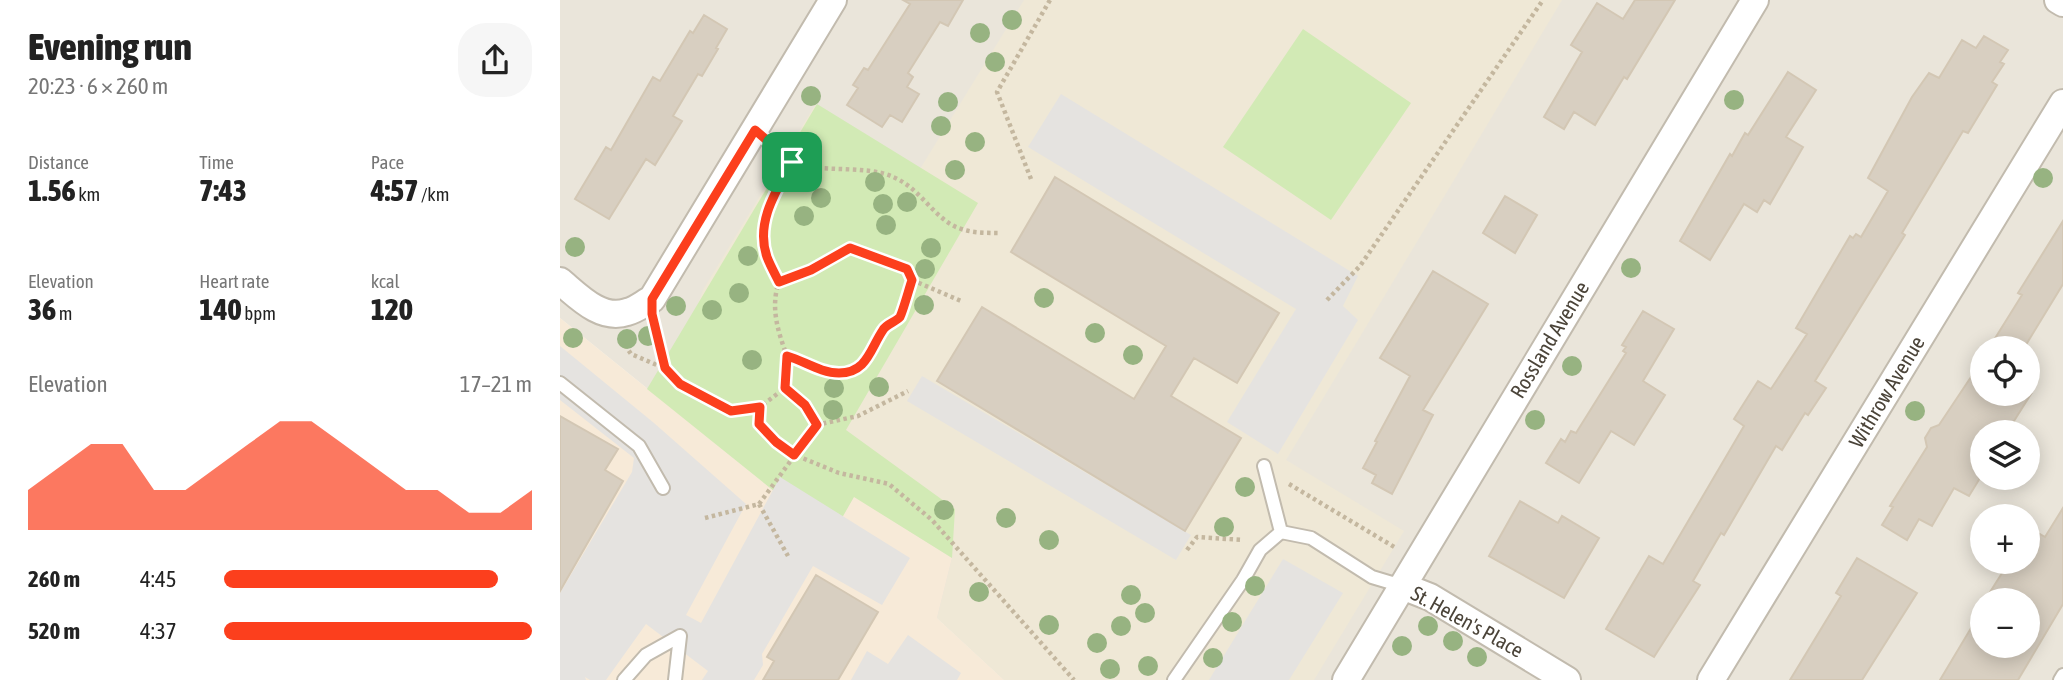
<!DOCTYPE html>
<meta charset="utf-8">
<style>
body{margin:0;font-family:"Asap Condensed",sans-serif;background:#f6f6f6;color:#222;height:100vh;display:flex;flex-direction:column;font-size:26px;white-space:nowrap}
*{box-sizing:border-box;margin:0}
p{font-size:23px;color:#767676}
.icon{flex:none;width:38px;height:38px;fill:none;stroke:currentColor;stroke-width:2;stroke-linecap:round;stroke-linejoin:round}
.map{position:relative;flex:1;overflow:hidden}
.sheet{display:flex;flex-direction:column;background:#fff;width:560px}
.sheet>*{flex:none}
.controls{position:absolute;left:1410px;top:336px;display:grid;gap:14px}
.controls a{display:grid;place-items:center;width:70px;height:70px;border-radius:50%;background:#fff;box-shadow:0 4px 18px #0003;font-size:35px}
.pin{position:absolute;display:grid;place-items:center;width:60px;height:60px;color:#fff;margin:-30px;border-radius:14px;box-shadow:0 4px 10px #0006}
.round{display:grid;place-items:center;flex:none;width:74px;height:74px;border-radius:28px;background:#f6f6f6}
.headline{display:flex;align-items:center;justify-content:space-between;height:119px;padding:0 28px}
h1{font-size:38px;font-weight:800;line-height:52px}
.stats{display:grid;grid-template-columns:repeat(3,1fr);gap:10px;height:119px;padding:7px 28px}
.stats div{display:grid;align-content:center}
.stats b{font-size:30px;font-weight:800}
.stats small{font-size:19px;font-weight:400}
.stats p{font-size:19px}
.chart{height:196px;padding:14px 28px}
.chart p{display:flex;justify-content:space-between}
.chart svg{width:100%;height:126px;margin-top:7px;fill:#fc3f1d;opacity:.7}
ul{padding:0 28px;list-style:none;font-size:23px}
li{display:grid;grid-template-columns:112px 84px 1fr;align-items:center;height:52px}
li i{height:18px;border-radius:9px;background:#fc3f1d}
main{display:flex;flex:1;min-height:0}
.map>svg:first-child{display:block}
</style>
<main>
<section class="sheet">
<div class="headline"><div><h1>Evening run</h1><p>20:23 · 6 × 260 m</p></div><a class="round"><svg class="icon" aria-label="share" viewBox="0 0 24 24"><path d="M12 15V3M7 8l5-5 5 5M5 13v7h14v-7"/></svg></a></div>
<div class="stats">
<div><p>Distance</p><b>1.56<small> km</small></b></div>
<div><p>Time</p><b>7:43</b></div>
<div><p>Pace</p><b>4:57<small> /km</small></b></div>
</div>
<div class="stats">
<div><p>Elevation</p><b>36<small> m</small></b></div>
<div><p>Heart rate</p><b>140<small> bpm</small></b></div>
<div><p>kcal</p><b>120</b></div>
</div>
<div class="chart"><p><span>Elevation</span>17–21 m</p>
<svg viewBox="0 0 160 44" preserveAspectRatio="none"><path d="M0 44V30L10 22L20 14L30 14L40 30L50 30L60 22L70 14L80 6L90 6L100 14L110 22L120 30L130 30L140 38L150 38L160 30V44z"/></svg>
</div>
<ul>
<li><b>260 m</b>4:45<i style="width:89%"></i></li>
<li><b>520 m</b>4:37<i style="width:100%"></i></li>
</ul>
</section>
<div class="map">
<svg width="1503" height="680" viewBox="0 0 1503 680">
<rect width="100%" height="100%" fill="#f6f3ec"/>
<path fill="#eae5da" fill-rule="evenodd" d="M0 0H1503V680H444L377 618 271 537 0 318ZM1423 348H1468V394H1423ZM1423 432H1468V478H1423ZM1423 516H1468V562H1423ZM1423 600H1468V646H1423Z"/>
<path fill="#f7ead8" d="M0 318 271 537 294 496 392 558 377 618 444 680H0Z"/>
<path fill="#efe8d6" d="M464 0H1002L726 460 844 531 754 680H444L377 618 392 558 394 509 284 433 136 310 143 290 255 105 360 169Z"/>
<path fill="#d2eab5" d="M743 29 851 103 771 220 663 147Z
M257 104 418 203 286 430 395 509 392 558 294 497 271 537 87 389Z"/>
<path fill="#e5e3e0" d="M501 94 798 276 783 306 798 320 718 454 667 422 736 309 468 147Z
M0 346 94 423 186 504 126 615 141 623 220 477 350 558 322 605 253 566 202 654 203 665 194 680H142L148 671 86 624 46 680H30L25 677 26 680H0V593L72 472 74 458 0 400Z
M362 376 631 535 616 560 347 401Z
M723 559 783 593 729 680H649Z
M348 635 401 673 397 680H291L307 651 328 664Z"/>
<path fill="#d8cfc1" stroke="#d3c7b4" stroke-width="2" d="M343 0H403L388 26 380 22 348 73 353 77 347 87 359 94 342 122 330 115 322 127 287 105 298 88 293 85 304 68 308 70 350 4Z
M1075 0H1115L1067 79 1064 77 1035 125 1014 112 1004 129 984 117 1022 52 1011 45 1037 3 1063 19Z
M144 15 167 29 156 48 158 49 142 76 138 74 113 116 122 121 95 165 86 159 49 219 15 199 46 147 51 150 93 77 100 81 130 31 133 33Z
M1424 36 1448 50 1440 62 1444 64 1432 82 1437 85 1408 133 1403 131 1342 233 1345 235 1255 381 1266 388 1248 415 1245 413 1222 450 1216 446 1164 535 1161 533 1133 581 1140 585 1094 657 1046 629 1089 556 1103 564 1184 426 1174 419 1198 381 1211 389 1247 334 1236 328 1290 236 1293 238 1296 234 1301 237 1328 191 1308 178 1352 97 1369 73 1379 78 1402 40 1416 48Z
M1228 72 1256 90 1226 137 1243 147 1210 204 1204 200 1197 212 1184 204 1150 260 1120 241 1170 154 1172 156 1185 133 1188 135Z
M495 177 719 313 677 383 634 358 611 396 681 438 625 531 377 381 422 307 574 399 606 346 451 252Z
M945 196 977 215 955 253 923 233Z
M1503 221V284L1464 348H1429L1462 295 1458 293Z
M873 271 928 304 863 410 873 415 832 494 812 483 816 475 803 468 817 442 815 441 850 376 820 358Z
M1083 311 1114 329 1083 381 1105 395 1074 445 1051 431 1019 483 986 463 1001 439 1005 442 1011 431 1016 433 1066 353 1063 351 1066 347 1062 345Z
M1423 359V394H1471L1447 432H1423V473L1409 496 1394 488 1372 526 1359 519 1347 540 1322 525 1333 507 1330 506 1367 447 1365 438 1371 428 1379 425Z
M0 416 58 449 45 470 63 481 0 591Z
M960 501 998 523 1002 516 1039 538 1004 598 929 556Z
M1503 508V604L1458 680H1380L1423 608V646H1468V600H1425L1444 570 1446 571 1452 562H1468V527L1485 537Z
M1297 558 1357 593 1302 680H1230L1281 596 1276 593Z
M256 575 318 612 278 680H203L214 661 207 657Z"/>
<g fill="none" stroke-linecap="round" stroke-linejoin="round">
<defs>
<path id="service" d="M0 383 79 446 103 488
M704 466 721 532
M64 680 86 655 120 636
M115 680 120 636
M614 680 683 580 700 550 721 532 751 538 812 577 842 586
M1500 680 1503 675"/>
<path id="minor" d="M1498 0 1503 3
M0 281C18 296 41 321 67 312 76 310 84 303 92 299L273 0
M842 586 870 597 1007 680
M786 680 1195 0
M1151 680 1503 103"/>
</defs>
<use href="#service" stroke="#c2bbae" stroke-width="16"/>
<use href="#minor" stroke="#c2bbae" stroke-width="30"/>
<path stroke="#c4b79f" stroke-width="4.5" stroke-dasharray="3.5 3.5" stroke-linecap="butt" d="M215 147C220 151 225 158 231 161 253 174 306 164 333 177 358 187 370 212 392 225 406 233 424 233 440 233
M471 179 437 92 490 0
M290 248 347 269 352 280C349 288 342 313 340 317 336 322 327 324 323 330 310 349 307 373 279 373 262 373 244 361 227 356 218 332 210 307 219 282L252 269Z
M352 280 401 301
M219 282C215 274 210 265 207 257 195 223 216 191 232 162
M767 300 800 266 983 0
M95 328 105 368 120 384 171 411 200 407 225 388 245 405 256 425 235 455 216 442 199 424 200 407
M61 339 71 354 104 368
M225 388 227 356
M256 425 298 416 348 391
M729 484 836 548
M199 504 235 455 279 473 329 484 372 520 514 680
M145 518 199 504 228 556
M627 550 637 537 683 540"/>
<use href="#service" stroke="#fff" stroke-width="12"/>
<use href="#minor" stroke="#fff" stroke-width="26"/>
</g>
<g fill="#97b381">
<circle cx="452" cy="20" r="10"/>
<circle cx="420" cy="33" r="10"/>
<circle cx="435" cy="62" r="10"/>
<circle cx="251" cy="96" r="10"/>
<circle cx="1174" cy="100" r="10"/>
<circle cx="388" cy="102" r="10"/>
<circle cx="381" cy="126" r="10"/>
<circle cx="415" cy="142" r="10"/>
<circle cx="395" cy="170" r="10"/>
<circle cx="1483" cy="178" r="10"/>
<circle cx="248" cy="179" r="10"/>
<circle cx="315" cy="182" r="10"/>
<circle cx="261" cy="198" r="10"/>
<circle cx="347" cy="202" r="10"/>
<circle cx="323" cy="204" r="10"/>
<circle cx="244" cy="216" r="10"/>
<circle cx="326" cy="225" r="10"/>
<circle cx="15" cy="247" r="10"/>
<circle cx="371" cy="248" r="10"/>
<circle cx="188" cy="256" r="10"/>
<circle cx="1071" cy="268" r="10"/>
<circle cx="365" cy="269" r="10"/>
<circle cx="179" cy="293" r="10"/>
<circle cx="484" cy="298" r="10"/>
<circle cx="364" cy="305" r="10"/>
<circle cx="116" cy="306" r="10"/>
<circle cx="152" cy="310" r="10"/>
<circle cx="535" cy="333" r="10"/>
<circle cx="88" cy="336" r="10"/>
<circle cx="13" cy="338" r="10"/>
<circle cx="67" cy="339" r="10"/>
<circle cx="573" cy="355" r="10"/>
<circle cx="192" cy="360" r="10"/>
<circle cx="1012" cy="366" r="10"/>
<circle cx="319" cy="387" r="10"/>
<circle cx="274" cy="388" r="10"/>
<circle cx="273" cy="410" r="10"/>
<circle cx="1355" cy="411" r="10"/>
<circle cx="975" cy="420" r="10"/>
<circle cx="685" cy="487" r="10"/>
<circle cx="384" cy="510" r="10"/>
<circle cx="446" cy="518" r="10"/>
<circle cx="664" cy="527" r="10"/>
<circle cx="489" cy="540" r="10"/>
<circle cx="695" cy="586" r="10"/>
<circle cx="419" cy="592" r="10"/>
<circle cx="571" cy="595" r="10"/>
<circle cx="585" cy="613" r="10"/>
<circle cx="672" cy="622" r="10"/>
<circle cx="489" cy="625" r="10"/>
<circle cx="561" cy="626" r="10"/>
<circle cx="868" cy="626" r="10"/>
<circle cx="893" cy="641" r="10"/>
<circle cx="537" cy="643" r="10"/>
<circle cx="842" cy="646" r="10"/>
<circle cx="917" cy="657" r="10"/>
<circle cx="653" cy="658" r="10"/>
<circle cx="588" cy="666" r="10"/>
<circle cx="550" cy="669" r="10"/>
</g>
<g fill="none" stroke-linecap="round" stroke-linejoin="round">
<defs>
<path id="route" d="M195 130 232 162C216 191 195 223 207 257 210 265 215 274 219 282L251 270 290 248 347 269 352 280C349 289 343 311 340 317 336 322 326 324 323 330 310 349 307 373 279 373 261 373 244 361 227 356L225 388 245 405 257 425 234 455 216 442 199 424 200 407 171 411 120 384 105 368 92 314V299Z"/>
</defs>
<use href="#route" stroke="#fff" stroke-width="14"/>
<use href="#route" stroke="#fc3f1d" stroke-width="9"/>
</g>
<g text-anchor="middle" stroke-width="5" stroke-linejoin="round" paint-order="stroke">
<g font-size="21" fill="#4b4439" stroke="#fff">
<text transform="translate(990 340) rotate(-59)" y="7">Rossland Avenue</text>
<text transform="translate(1327 392) rotate(-59)" y="7">Withrow Avenue</text>
<text transform="translate(907 622) rotate(29)" y="7">St. Helen's Place</text>
</g>
</g>
</svg>
<div class="controls">
<a><svg class="icon" aria-label="locate" viewBox="0 0 24 24"><circle cx="12" cy="12" r="6"/><path d="M12 2v4M12 18v4M2 12h4M18 12h4"/></svg></a>
<a><svg class="icon" aria-label="layers" viewBox="0 0 24 24"><path d="M12 4l9 5-9 5-9-5zM3 14l9 5 9-5"/></svg></a>
<a>+</a>
<a>−</a>
</div>
<div class="pin" style="left:232px;top:162px;background:#1e9e55"><svg class="icon" aria-label="arrive" viewBox="0 0 24 24"><path d="M6 21V4h12l-3 4 3 4H6"/></svg></div>
</div>
</main>
